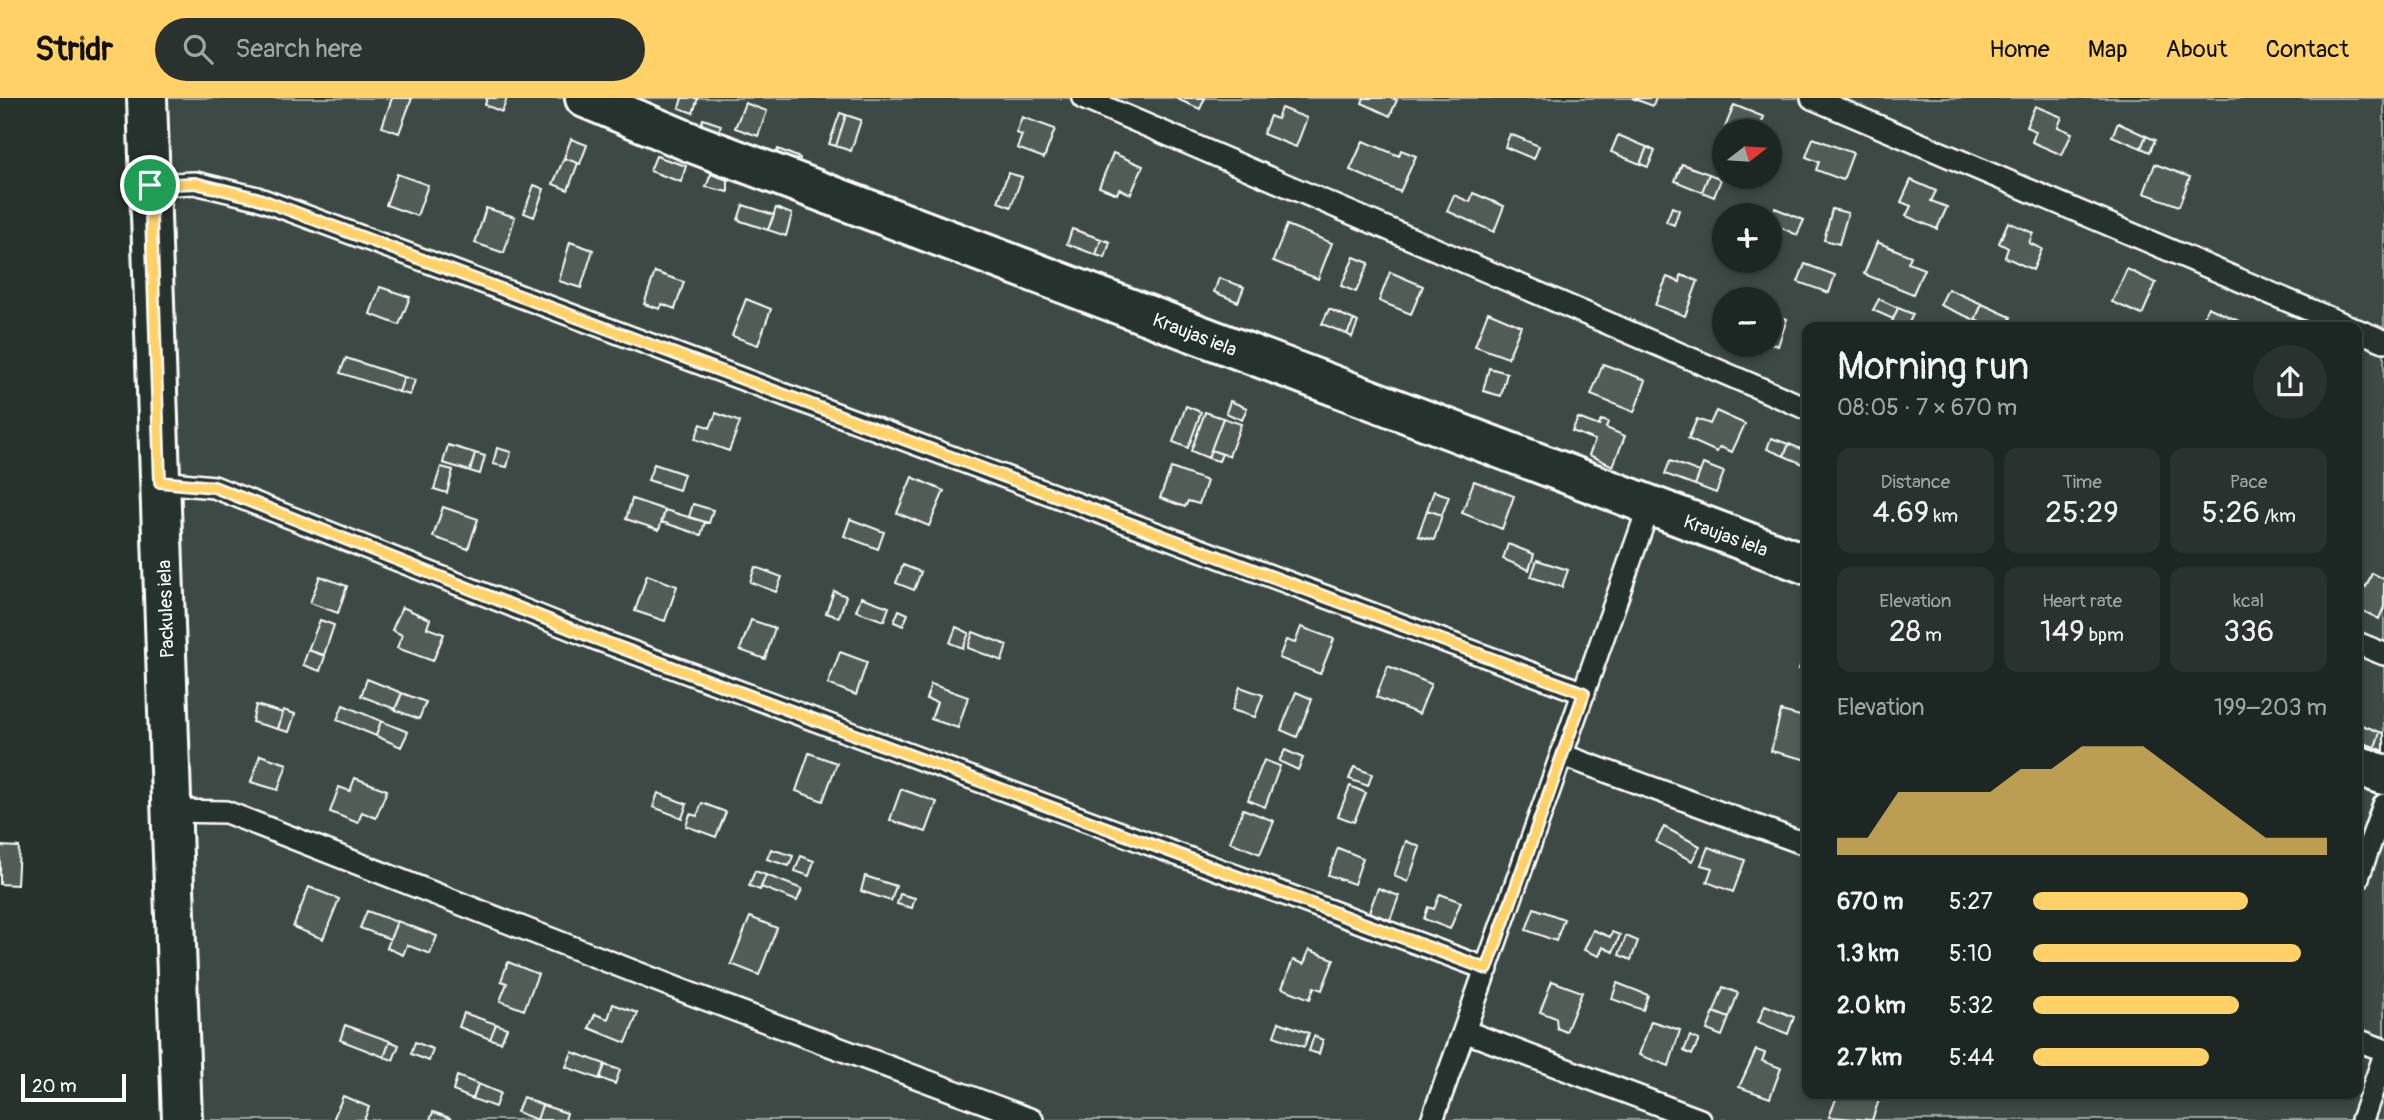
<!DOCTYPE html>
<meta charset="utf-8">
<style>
body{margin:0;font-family:Pangolin,sans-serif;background:#29322f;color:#f1f3f6;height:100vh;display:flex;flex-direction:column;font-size:26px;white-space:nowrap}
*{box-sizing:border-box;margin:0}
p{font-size:23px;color:#a0a5a5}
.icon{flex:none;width:38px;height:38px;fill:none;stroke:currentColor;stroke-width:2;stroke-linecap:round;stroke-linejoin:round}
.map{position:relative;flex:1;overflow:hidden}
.panel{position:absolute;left:1802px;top:224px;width:560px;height:777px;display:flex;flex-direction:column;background:#1c2622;border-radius:14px;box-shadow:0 4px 10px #0003,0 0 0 2px #3a4340}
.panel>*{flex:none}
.needle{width:46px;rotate:73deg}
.buttons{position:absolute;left:1712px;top:21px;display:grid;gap:14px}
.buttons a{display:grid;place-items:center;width:70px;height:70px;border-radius:50%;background:#1c2622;box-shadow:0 4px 10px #0003,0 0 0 2px #3a4340;font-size:35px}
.scale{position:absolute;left:21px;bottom:18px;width:105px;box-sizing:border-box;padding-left:7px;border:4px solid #fff;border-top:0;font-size:19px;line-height:24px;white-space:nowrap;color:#fff;-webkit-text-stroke:5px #26332d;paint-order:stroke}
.pin{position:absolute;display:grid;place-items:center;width:60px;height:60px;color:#fff;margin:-30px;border:4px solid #fff;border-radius:50%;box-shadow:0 2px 7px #0007}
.round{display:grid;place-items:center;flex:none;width:74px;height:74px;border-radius:37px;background:#29322f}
.head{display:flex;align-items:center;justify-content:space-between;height:119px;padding:0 35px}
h1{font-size:38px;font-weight:600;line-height:52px}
.stats{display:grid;grid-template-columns:repeat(3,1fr);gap:10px;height:119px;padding:7px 35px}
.stats div{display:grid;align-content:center;border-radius:14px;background:#29322f;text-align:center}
.stats b{font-size:30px;font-weight:600}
.stats small{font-size:19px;font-weight:400}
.stats p{font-size:19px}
.chart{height:196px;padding:14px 35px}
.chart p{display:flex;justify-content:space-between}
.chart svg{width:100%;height:126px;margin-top:7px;fill:#ffd166;opacity:.7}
ul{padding:0 35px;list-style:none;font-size:23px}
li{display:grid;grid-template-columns:112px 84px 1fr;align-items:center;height:52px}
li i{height:18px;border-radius:9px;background:#ffd166}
header{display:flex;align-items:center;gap:42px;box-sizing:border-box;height:98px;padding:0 35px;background:#ffd166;color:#111}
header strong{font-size:33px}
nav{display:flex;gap:38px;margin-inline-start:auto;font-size:24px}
.search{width:490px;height:63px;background:#29322f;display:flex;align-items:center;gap:18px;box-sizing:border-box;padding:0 24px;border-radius:38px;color:#a0a5a5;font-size:26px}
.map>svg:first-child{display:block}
</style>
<header>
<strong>Stridr</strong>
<div class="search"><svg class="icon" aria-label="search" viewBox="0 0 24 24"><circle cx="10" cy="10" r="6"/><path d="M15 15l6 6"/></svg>Search here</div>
<nav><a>Home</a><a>Map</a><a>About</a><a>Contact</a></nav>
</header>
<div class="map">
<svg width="2384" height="1022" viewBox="0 0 2384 1022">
<rect width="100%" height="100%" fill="#26332d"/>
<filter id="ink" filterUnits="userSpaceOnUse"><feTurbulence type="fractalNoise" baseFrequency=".0143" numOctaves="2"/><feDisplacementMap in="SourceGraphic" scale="14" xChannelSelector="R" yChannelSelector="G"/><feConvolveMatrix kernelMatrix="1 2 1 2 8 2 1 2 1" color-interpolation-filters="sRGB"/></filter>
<g filter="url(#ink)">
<path fill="#3e4944" stroke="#9ea4a2" stroke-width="2" fill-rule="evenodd" d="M161 0H2384V1022H195ZM1724 33H1769V79H1724ZM1724 117H1769V163H1724ZM1724 201H1769V247H1724ZM1808 229H2357V996H1808Z"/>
<path fill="#515c57" stroke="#fff" stroke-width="2" d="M392 0H412L399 35 382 29Z
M487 0H507L502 14 485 7Z
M682 0H698L693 15 679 10Z
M1175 0H1205L1200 11Z
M1364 0H1392L1397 2 1390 18 1362 5Z
M1632 0H1656L1653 8Z
M745 5 767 13 758 38 735 30Z
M1734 7 1764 19 1758 33H1724L1722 37Z
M2035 8 2062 19 2058 29 2072 35 2062 57 2032 44 2036 33 2026 29Z
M1281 10 1307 20 1296 49 1263 36 1270 18 1277 21Z
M840 15 846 17 836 48 829 46Z
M846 17 861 22 851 53 836 48Z
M1022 19 1055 31 1044 60 1017 50 1022 37 1016 35Z
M703 21 721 27 718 35 697 38Z
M2118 25 2146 38 2141 50 2112 38Z
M1510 36 1539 48 1534 61 1505 49Z
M1618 37 1647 49 1640 66 1611 54Z
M2146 38 2155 42 2150 54 2141 50Z
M1813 40 1853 55 1843 82 1816 72 1819 64 1806 59Z
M571 41 587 47 580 66 564 60Z
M1363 43 1399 58 1401 52 1416 58 1400 94 1350 72Z
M1647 49 1655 53 1648 69 1640 66Z
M778 51 800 60 794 75 773 67Z
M1113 55 1143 68 1131 96 1119 91 1117 96 1099 89Z
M656 58 686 68 681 84 650 73Z
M564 60 578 65 568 92 553 86Z
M1682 66 1709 76 1702 94 1675 83Z
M2155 66 2190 79 2179 108 2144 95Z
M1008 75 1022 79 1011 109 998 104Z
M397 76 428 87 417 118 386 107Z
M711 76 728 82V94L706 89Z
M1709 76 1721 81 1714 99 1702 94Z
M1911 82 1936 93 1931 103 1947 109 1937 131 1906 118 1911 108 1901 104Z
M534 87 544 91 534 119 524 115Z
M1473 95 1504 108 1494 134 1447 113 1454 97 1470 104Z
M743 107 774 117 768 132 738 122Z
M1753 108 1768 113 1766 117H1750Z
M1672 109 1679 112 1674 127 1666 124Z
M486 110 515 119 504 155 475 145Z
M776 110 792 116 786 138 768 132Z
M1775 110 1804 122 1797 137 1769 124Z
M1832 111 1848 115 1839 146 1824 142Z
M2008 124 2033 135 2029 145 2042 151 2033 172 2005 159 2008 150 1999 145Z
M1287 127 1332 145 1318 181 1273 163Z
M1072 131 1101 141 1096 157 1067 146Z
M1101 141 1110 144 1105 160 1096 157Z
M570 144 593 152 581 190 559 183Z
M1877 144 1911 158 1908 165 1924 171 1913 196 1864 176Z
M1354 159 1369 165 1356 194 1341 188Z
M1805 166 1835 177 1829 195 1798 184Z
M2127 171 2156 185 2142 217 2112 204Z
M655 174 684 184 675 211 662 206 660 211 644 206Z
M1390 174 1423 188 1411 216 1379 203Z
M1681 177 1698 183 1685 218 1655 207 1667 179 1680 184Z
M1219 180 1244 189 1238 204 1214 194Z
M380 189 410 199 399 227 370 216Z
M1948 191 1982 206 1975 222 1940 207Z
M746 201 771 211 758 247 732 238Z
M1879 201 1898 210 1893 221 1873 212Z
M1982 206 2011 219 2007 229H1991L1975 222Z
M2208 209 2241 224 2239 229H2199Z
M1898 210 1913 216 1907 229 1891 226Z
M1329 211 1354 222 1347 236 1322 226Z
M1488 214 1521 228 1508 260 1475 248Z
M1769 215 1787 221 1778 248 1769 245Z
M1354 222 1358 224 1352 239 1347 236Z
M346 260 404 279 399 294 340 275Z
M1603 266 1646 282 1634 314 1591 297Z
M1489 270 1507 275 1501 298 1483 293Z
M404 279 415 282 410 297 399 294Z
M1230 303 1247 310 1242 322 1226 315Z
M1186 308 1201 314 1188 350 1173 344Z
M1716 313 1745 326 1732 354 1720 349 1717 354 1688 341 1697 321 1710 326Z
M1205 314 1223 320 1208 360 1191 353Z
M716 315 740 324 729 353 695 341 701 326 710 330Z
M1223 320 1241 326 1229 358 1211 352Z
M1578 320 1599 328 1601 322 1608 324 1606 330 1625 338 1613 368 1589 357 1595 342 1572 333Z
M1771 340 1789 346 1784 358 1767 351Z
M1789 346 1808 354 1803 366 1784 358Z
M448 347 475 355 470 373 443 365Z
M497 350 511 354 507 369 493 366Z
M1211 352 1222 356 1219 363 1208 360Z
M475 355 485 358 480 376 470 373Z
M1670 363 1700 374 1695 387 1665 376Z
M654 366 684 376 679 392 648 382Z
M1703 366 1724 374 1716 395 1695 387Z
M441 369 453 372 447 395 434 391Z
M1171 370 1207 383 1199 406 1188 403 1185 409 1160 400Z
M912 379 944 393 929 428 897 415Z
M1474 383 1514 398 1502 431 1462 415Z
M1434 393 1449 398 1442 417 1427 412Z
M632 401 665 412 659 432 626 421Z
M693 406 713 412 709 425 689 419Z
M443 409 478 421 468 451 433 439Z
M665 412 705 424 701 437 662 424Z
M1427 412 1442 417 1434 442 1418 438Z
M850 421 884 434 878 451 844 438Z
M1508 446 1534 456 1529 472 1503 461Z
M1537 462 1568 472 1562 489 1531 479Z
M903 467 921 474 914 492 896 485Z
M755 469 782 479 776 494 750 484Z
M2372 475 2384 481V509L2379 521 2357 510V485L2366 489Z
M647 477 677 488 665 523 635 513Z
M320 478 347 488 338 515 310 505Z
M834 493 846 498 839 519 826 515Z
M861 499 889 509 884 523 856 513Z
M402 509 430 521 427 530 444 536 433 563 397 550 402 537 392 532Z
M899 512 908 516 903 528 894 524Z
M320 522 334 527 324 557 308 552Z
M751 522 775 530 765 561 740 552Z
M956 529 969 535 963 550 950 545Z
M1301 529 1334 541 1320 576 1279 560 1286 542 1295 545Z
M973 534 1007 547 1002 563 968 550Z
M1807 550 1808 551V575L1799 571Z
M308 552 325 558 320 573 303 567Z
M840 554 867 564 856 597 828 586Z
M1388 568 1431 586 1419 616 1376 599Z
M367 581 402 595 395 611 361 598Z
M931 586 968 599 958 630 931 621 937 604 926 601Z
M1240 589 1263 597 1255 619 1232 612Z
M1296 594 1312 601 1297 639 1281 632Z
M402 595 426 604 419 621 395 612Z
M256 607 283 615 278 631 252 624Z
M343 607 381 623 376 638 337 622Z
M283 612 295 616 289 634 278 631Z
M1781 613 1808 620V662L1771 653Z
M381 623 408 634 401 649 376 638Z
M2357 625 2380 634 2375 649 2357 643Z
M2380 634 2384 635V653L2375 649Z
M1285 652 1303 660 1298 672 1279 663Z
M809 655 837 665 823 703 796 693Z
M260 657 287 666 278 692 251 684Z
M1264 662 1280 668 1265 709 1248 702Z
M1354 669 1372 676 1368 688 1349 681Z
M355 680 387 692 376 720 362 714 358 725 330 714 339 689 350 693Z
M1350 688 1366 695 1354 724 1338 718Z
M901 691 937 704 926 734 890 722Z
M658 695 687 706 682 720 653 709Z
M702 705 726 714 716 739 686 728 690 716 697 718Z
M1243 711 1274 723 1260 756 1230 744Z
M1664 729 1700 748 1692 763 1656 744Z
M1406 743 1420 749 1408 784 1394 778Z
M0 748 19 749 17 787 0 786Z
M1708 749 1745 762 1733 794 1707 784 1712 770 1701 767Z
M1338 750 1363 760 1354 786 1328 777Z
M771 751 793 758 789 768 767 761Z
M801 758 814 763 809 778 795 773Z
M755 773 766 777 760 792 749 788Z
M766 777 802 791 797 803 761 789Z
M865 778 896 788 891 803 861 793Z
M309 789 339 801 323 841 293 829Z
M1378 790 1399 798 1390 822 1369 814Z
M900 796 915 800 912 810 897 806Z
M1440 796 1461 804 1450 831 1424 821 1428 809 1434 811Z
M1534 810 1564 821 1556 843 1526 832Z
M367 813 397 824 390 841 360 830Z
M750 819 777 830 759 877 731 866Z
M397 823 437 838 430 856 407 847 403 857 387 850Z
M1593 832 1610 839 1612 834 1620 837 1613 854 1603 849 1599 858 1584 852Z
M1626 838 1638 843 1631 862 1619 857Z
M1309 852 1334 861 1322 892 1314 889 1310 901 1282 890 1293 862 1304 866Z
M508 864 538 876 524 912 500 903 507 885 501 883Z
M1552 883 1582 894 1566 934 1557 930 1556 920 1540 914Z
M1617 885 1648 897 1643 912 1612 901Z
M1723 889 1738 895 1729 920 1714 914Z
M613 906 638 915 626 945 589 930 595 916 608 921Z
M1765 907 1794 919 1788 936 1758 924Z
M1714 914 1729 920 1722 938 1707 932Z
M464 915 496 926 490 941 459 929Z
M1651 923 1680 932 1669 968 1639 957Z
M1279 924 1309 935 1304 949 1274 938Z
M496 926 507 930 501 944 490 941Z
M345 927 390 943 384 959 340 942Z
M1314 938 1323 942 1319 956 1309 953Z
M1690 938 1699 942 1692 957 1684 953Z
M390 943 399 947 393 962 384 959Z
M415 944 433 951 429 963 411 956Z
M1756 952 1765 955 1762 963 1781 970 1770 1000 1739 989Z
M572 954 605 966 599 981 566 969Z
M605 967 620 972 615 986 600 980Z
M457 978 478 986 473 1001 453 993Z
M478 986 500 995 495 1009 473 1001Z
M1838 996H1863L1879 1002 1872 1022 1829 1019Z
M343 998 369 1009 364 1022H333Z
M523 999 542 1007 537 1022 517 1014Z
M542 1007 567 1015 565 1022H537Z
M433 1014 450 1020V1022H430Z"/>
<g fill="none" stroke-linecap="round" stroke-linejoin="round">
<defs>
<path id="lane" d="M1083 0 1808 311
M1812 0 2350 229
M150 87 195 85 257 100 1584 595
M2357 232 2384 243
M160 384 214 389 594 540 1487 871
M1649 409 1464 933 1700 1022
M2357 545 2384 556
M1562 657 1808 747
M172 713 226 714 689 895 1032 1022
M2357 782 2384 707
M2357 942 2384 952
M1432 1022 1464 933
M2362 1022 2384 959"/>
<path id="street" d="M147 0 182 1022
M585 0 690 44 1808 467
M2357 667 2384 677"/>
</defs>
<use href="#lane" stroke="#fff" stroke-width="26"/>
<use href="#street" stroke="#fff" stroke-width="44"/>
<use href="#lane" stroke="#26332d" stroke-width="21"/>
<use href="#street" stroke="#26332d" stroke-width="38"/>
</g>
</g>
<g fill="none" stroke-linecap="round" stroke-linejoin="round" filter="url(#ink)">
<defs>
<path id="route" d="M195 85 257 100 1584 595 1487 871 594 540 214 389 160 384 150 87Z"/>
</defs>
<use href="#route" stroke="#fff" stroke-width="14"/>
<use href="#route" stroke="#ffd166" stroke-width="9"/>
</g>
<g text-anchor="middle" stroke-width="5" stroke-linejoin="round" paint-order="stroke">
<g font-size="19" fill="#fff" stroke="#26332d">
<text transform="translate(1195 236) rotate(21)" y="7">Kraujas iela</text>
<text transform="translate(1726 437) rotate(20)" y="7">Kraujas iela</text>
<text transform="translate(165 511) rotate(-92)" y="7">Packules iela</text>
</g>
</g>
</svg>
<div class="buttons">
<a><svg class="needle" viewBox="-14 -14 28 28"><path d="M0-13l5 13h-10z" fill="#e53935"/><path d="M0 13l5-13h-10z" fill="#a0a5a5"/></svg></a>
<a>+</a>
<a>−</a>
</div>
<div class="scale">20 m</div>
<div class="pin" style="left:150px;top:87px;background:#1e9e55"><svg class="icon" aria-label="arrive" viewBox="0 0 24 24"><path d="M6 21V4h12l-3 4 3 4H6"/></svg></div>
<section class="panel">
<div class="head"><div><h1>Morning run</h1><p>08:05 · 7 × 670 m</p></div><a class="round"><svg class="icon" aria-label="share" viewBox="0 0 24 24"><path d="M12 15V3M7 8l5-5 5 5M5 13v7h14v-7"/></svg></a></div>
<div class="stats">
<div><p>Distance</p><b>4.69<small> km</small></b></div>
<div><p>Time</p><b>25:29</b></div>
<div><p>Pace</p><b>5:26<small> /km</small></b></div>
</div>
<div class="stats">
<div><p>Elevation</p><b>28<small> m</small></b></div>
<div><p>Heart rate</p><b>149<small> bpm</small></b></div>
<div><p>kcal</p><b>336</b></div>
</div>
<div class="chart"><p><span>Elevation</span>199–203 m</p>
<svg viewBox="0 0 160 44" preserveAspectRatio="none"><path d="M0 44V38L10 38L20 22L30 22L40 22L50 22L60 14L70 14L80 6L90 6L100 6L110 14L120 22L130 30L140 38L150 38L160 38V44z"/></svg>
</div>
<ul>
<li><b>670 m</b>5:27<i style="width:73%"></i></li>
<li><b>1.3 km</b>5:10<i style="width:91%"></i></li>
<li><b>2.0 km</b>5:32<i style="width:70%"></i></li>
<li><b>2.7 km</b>5:44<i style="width:60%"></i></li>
</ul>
</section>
</div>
